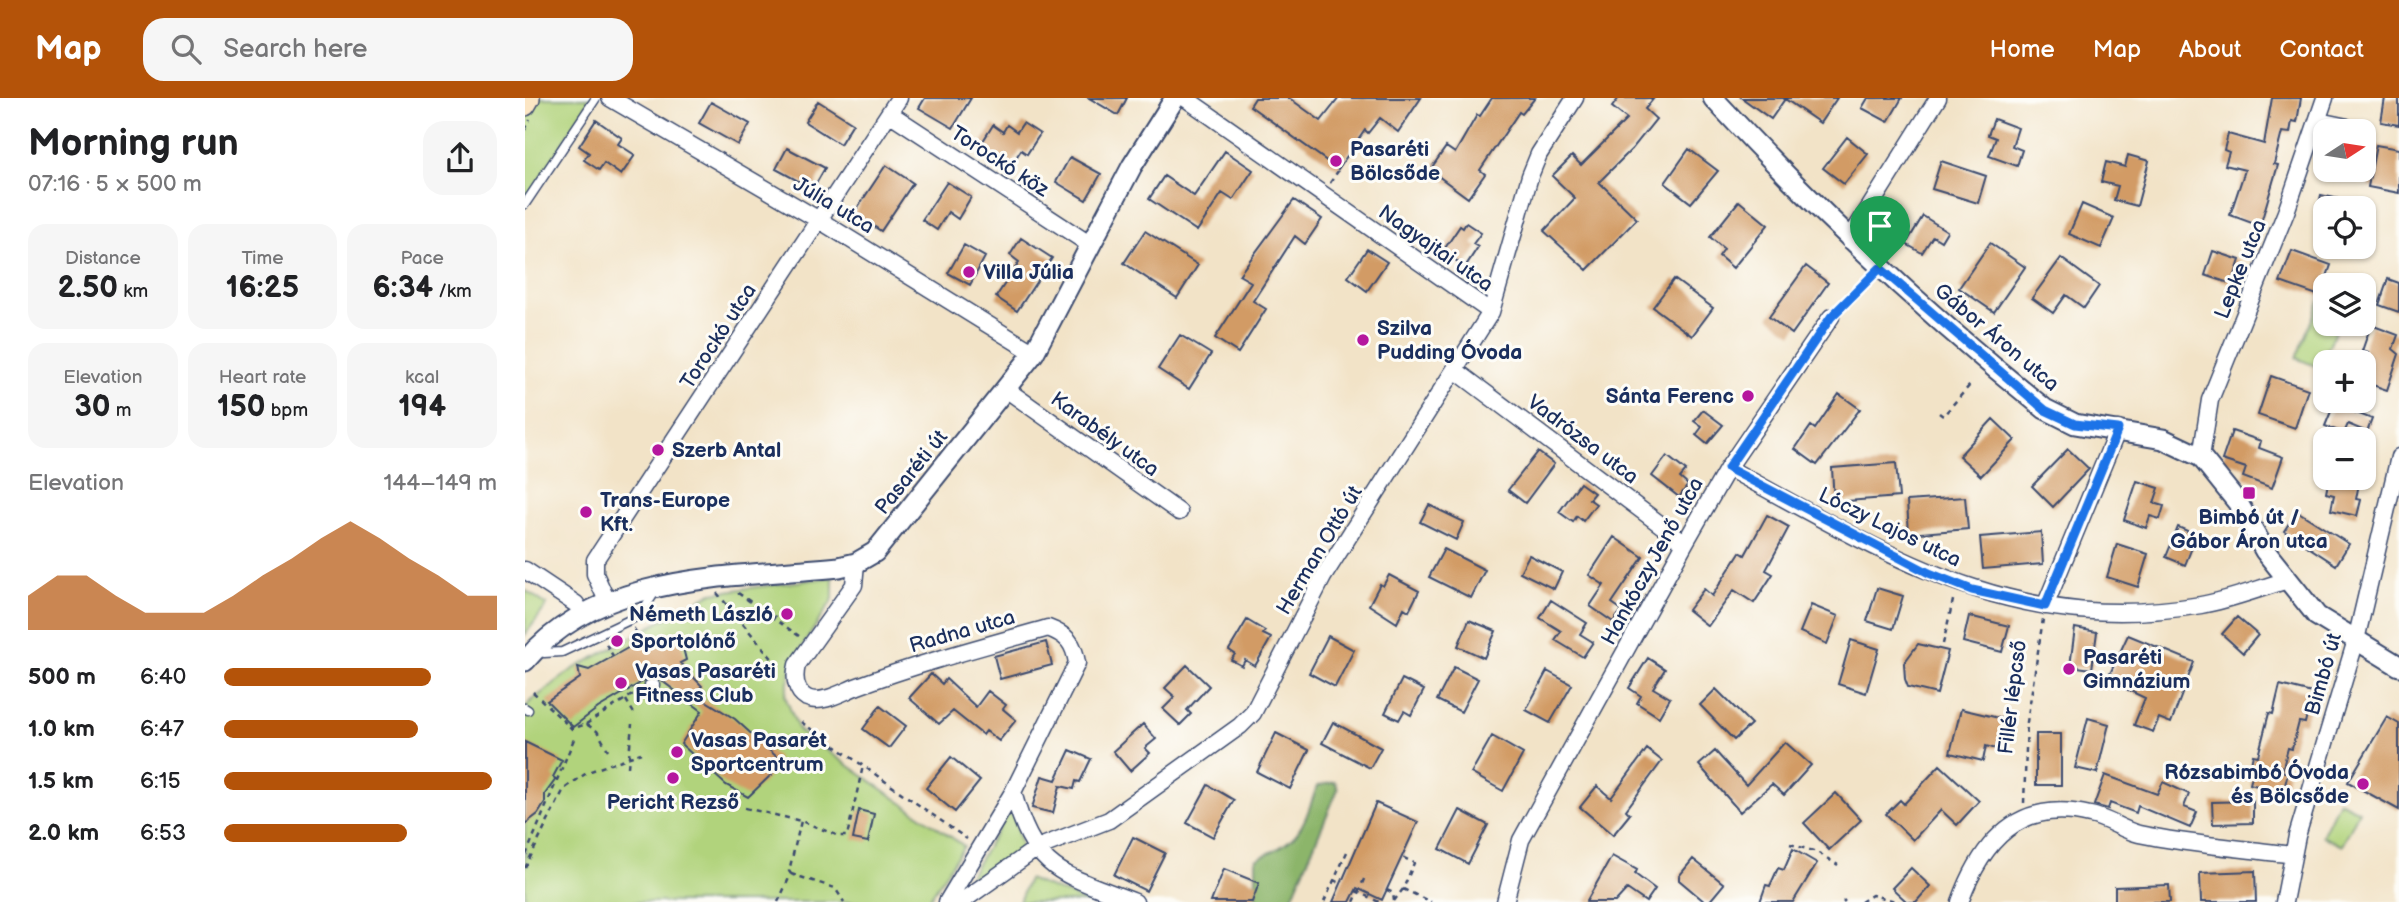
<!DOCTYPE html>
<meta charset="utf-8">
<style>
body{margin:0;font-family:"Balsamiq Sans",sans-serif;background:#f6f6f6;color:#202124;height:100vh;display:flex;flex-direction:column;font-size:26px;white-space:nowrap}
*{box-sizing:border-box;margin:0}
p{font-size:23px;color:#757577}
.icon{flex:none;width:38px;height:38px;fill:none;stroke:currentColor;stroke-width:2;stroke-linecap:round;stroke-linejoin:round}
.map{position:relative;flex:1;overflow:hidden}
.side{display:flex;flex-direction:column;background:#fff;width:525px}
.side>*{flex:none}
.needle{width:46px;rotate:78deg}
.tools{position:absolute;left:1788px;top:21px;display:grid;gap:14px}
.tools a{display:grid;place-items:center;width:63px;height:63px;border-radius:14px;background:#fff;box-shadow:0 2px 5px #0004;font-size:35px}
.pin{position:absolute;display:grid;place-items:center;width:60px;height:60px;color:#fff;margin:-72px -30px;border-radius:50% 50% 50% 0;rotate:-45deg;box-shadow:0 0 7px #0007}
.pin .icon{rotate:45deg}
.round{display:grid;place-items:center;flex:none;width:74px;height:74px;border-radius:21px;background:#f6f6f6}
.summary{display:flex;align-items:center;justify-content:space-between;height:119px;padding:0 28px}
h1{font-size:38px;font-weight:800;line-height:52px}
.stats{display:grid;grid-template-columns:repeat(3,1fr);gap:10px;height:119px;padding:7px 28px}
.stats div{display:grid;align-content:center;border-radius:18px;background:#f6f6f6;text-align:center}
.stats b{font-size:30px;font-weight:800}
.stats small{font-size:19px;font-weight:400}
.stats p{font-size:19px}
.chart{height:196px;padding:14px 28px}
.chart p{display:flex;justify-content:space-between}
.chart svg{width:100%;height:126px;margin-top:7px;fill:#b45309;opacity:.7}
ul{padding:0 28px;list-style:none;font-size:23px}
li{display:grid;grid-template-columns:112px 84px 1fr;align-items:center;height:52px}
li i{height:18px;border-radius:9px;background:#b45309}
header{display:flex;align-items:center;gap:42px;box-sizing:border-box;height:98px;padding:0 35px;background:#b45309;color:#fff}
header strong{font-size:33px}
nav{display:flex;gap:38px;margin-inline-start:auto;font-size:24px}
.search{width:490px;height:63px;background:#f6f6f6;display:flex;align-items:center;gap:18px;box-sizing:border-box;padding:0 24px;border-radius:21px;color:#757577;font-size:26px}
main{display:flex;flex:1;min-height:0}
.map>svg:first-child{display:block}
</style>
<header>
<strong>Map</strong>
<div class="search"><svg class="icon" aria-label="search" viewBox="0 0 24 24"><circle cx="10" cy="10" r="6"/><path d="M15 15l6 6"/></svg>Search here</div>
<nav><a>Home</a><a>Map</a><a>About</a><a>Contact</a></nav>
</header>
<main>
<section class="side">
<div class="summary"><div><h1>Morning run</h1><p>07:16 · 5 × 500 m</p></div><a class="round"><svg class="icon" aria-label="share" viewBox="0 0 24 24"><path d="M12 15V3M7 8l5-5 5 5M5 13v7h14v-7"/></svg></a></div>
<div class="stats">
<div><p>Distance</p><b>2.50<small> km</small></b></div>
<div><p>Time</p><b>16:25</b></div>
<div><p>Pace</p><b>6:34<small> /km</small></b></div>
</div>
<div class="stats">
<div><p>Elevation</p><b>30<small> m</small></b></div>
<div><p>Heart rate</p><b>150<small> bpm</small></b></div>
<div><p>kcal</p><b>194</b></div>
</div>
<div class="chart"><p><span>Elevation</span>144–149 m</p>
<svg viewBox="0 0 160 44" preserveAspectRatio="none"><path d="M0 44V32L10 25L20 25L30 32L40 38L50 38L60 38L70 32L80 25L90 19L100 12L110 6L120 12L130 19L140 25L150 32L160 32V44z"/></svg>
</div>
<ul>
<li><b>500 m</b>6:40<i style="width:76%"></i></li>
<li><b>1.0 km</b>6:47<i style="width:71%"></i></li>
<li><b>1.5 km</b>6:15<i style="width:98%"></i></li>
<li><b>2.0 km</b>6:53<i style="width:67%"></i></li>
</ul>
</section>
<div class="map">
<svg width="1874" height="804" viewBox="0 0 1874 804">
<rect width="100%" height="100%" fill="#fdfcf7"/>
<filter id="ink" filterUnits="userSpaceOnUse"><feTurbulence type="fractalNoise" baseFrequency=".0143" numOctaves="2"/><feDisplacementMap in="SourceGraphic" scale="14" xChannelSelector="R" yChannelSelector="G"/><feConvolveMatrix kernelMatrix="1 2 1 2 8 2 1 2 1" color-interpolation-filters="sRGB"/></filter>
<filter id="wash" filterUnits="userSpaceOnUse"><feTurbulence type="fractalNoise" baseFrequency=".00686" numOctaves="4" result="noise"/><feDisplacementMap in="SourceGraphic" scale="28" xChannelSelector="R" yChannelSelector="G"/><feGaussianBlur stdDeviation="1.57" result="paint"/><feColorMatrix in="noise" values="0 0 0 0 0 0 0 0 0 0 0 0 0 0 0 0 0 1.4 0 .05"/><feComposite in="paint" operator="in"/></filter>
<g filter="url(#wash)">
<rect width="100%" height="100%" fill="#f2e3c7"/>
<path fill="#b1d37b" stroke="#66816c" stroke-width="2" d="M9 0H66L0 105V18Z
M1794 204 1801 207V226H1813L1795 270 1771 260Z
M308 479V501L268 563 260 598 274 633 439 748 402 804H0V610L5 604 48 571 187 495Z
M0 492 22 507 0 537Z
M1814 703 1834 713 1817 748 1797 738Z
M487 708 497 753 433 797Z
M503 781 563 804H494Z"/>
<path fill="#8cb56b" stroke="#547264" stroke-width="2" d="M810 684 813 691 765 804H731V761C775 742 777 733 792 688Z"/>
<g id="blocks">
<path fill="#d29b65" d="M400 0H446L428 30 394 10Z
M564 0H602L593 17Z
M730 0H764L796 23 814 0H896L873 34 855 20 843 35 840 32 813 71 725 8Z
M967 0H1010L997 16 994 14 955 72 960 76 943 100 905 72 921 49 930 55 952 17 955 18Z
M1094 0H1129L1120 11 1131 21 1107 51 1074 84 1112 121 1062 172 1019 133 1050 100 1027 78 1047 58 1056 67 1102 21 1087 9Z
M1217 0H1312L1295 25 1260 1 1246 21Z
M1343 0H1377L1363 24 1337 10Z
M1747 0H1776L1772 24 1767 23 1765 35 1757 34 1749 66 1753 67 1735 128 1705 117 1720 72 1700 67 1704 54 1699 52 1703 36 1739 46Z
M1860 0H1874V27L1856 24Z
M293 3 328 25 315 46 280 24Z
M186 4 225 26 213 47 174 25Z
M1469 21 1493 30 1487 48 1497 52 1492 68 1464 58 1471 40 1463 37Z
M71 22 97 40 93 46 110 57 96 77 79 65 74 72 59 62 64 55 54 48Z
M498 25 515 36 502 56 496 52 483 72 453 51 468 27 478 34 482 27 492 34Z
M1322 39 1343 56 1319 86 1298 70Z
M1851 47 1874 51V95L1843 89Z
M262 50 300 70 288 91 251 71Z
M1164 51 1193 73 1166 105 1140 85Z
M700 53 728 72 708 102 697 95 672 133 624 101 639 78 669 98Z
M1603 57 1624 63 1612 108 1589 102 1593 88 1576 84 1581 64 1600 69Z
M545 59 576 76 561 102 531 84Z
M1416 63 1461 78 1453 105 1407 91Z
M361 67 388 85 356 133 329 115Z
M422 84 446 99 433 121 423 114 412 132 397 122Z
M1796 97 1832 105 1831 110H1793Z
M769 102 797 121 780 146 770 138 728 203 741 211 713 255 690 240 726 184 714 177Z
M1214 103 1243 127 1208 170 1194 158 1199 151 1185 139Z
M1557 106 1589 120 1576 150 1544 136Z
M1398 118 1422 133 1416 143 1408 138 1397 155 1381 146Z
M941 125 956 135 948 146 953 149 940 169 918 153 935 128 938 130Z
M620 133 673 167 652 200 599 165Z
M496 140 527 160 492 213 471 199 494 164 485 157Z
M1465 145 1500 169 1469 214 1434 190Z
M439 147 460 159 445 187 423 175Z
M842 151 862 164 842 193 823 179Z
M1688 153 1715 162 1707 186 1680 177Z
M1767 153 1806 167 1795 198 1755 184Z
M1536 160 1574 188 1559 210 1541 197 1528 215 1507 200Z
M1281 168 1303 185 1267 236 1244 219Z
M1149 181 1188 210 1167 238 1128 209Z
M1863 181 1874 185V214L1854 207Z
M1846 227 1873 237 1868 251 1874 256 1862 292 1839 284 1843 255 1837 253Z
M655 237 686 256 664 291 633 271Z
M1746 278 1783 291 1770 330 1733 317Z
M1314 296 1335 311 1292 367 1270 351 1286 328 1290 331Z
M1809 306 1847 321 1842 334 1823 326 1819 335 1800 328Z
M1178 312 1198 327 1182 346 1171 337 1177 329 1169 323Z
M1468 321 1490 342 1456 378 1434 358Z
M1707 333 1736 343 1734 350 1758 359 1747 390 1718 379 1721 370 1697 362Z
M1543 351 1564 371 1528 409 1507 388Z
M1013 354 1029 366 1000 405 983 392Z
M1142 358 1161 373 1155 380 1163 387 1154 399 1127 378Z
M1371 365 1374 399 1309 404 1307 370Z
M1804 380H1835L1831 401 1836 402 1832 418 1806 412 1809 397 1801 395Z
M1612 383 1634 390 1629 405 1639 408 1635 421 1625 418 1621 430 1599 422Z
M1055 385 1069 395 1064 401 1071 406 1058 423 1052 418 1048 424 1034 414Z
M1440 399 1443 431 1384 436 1382 403Z
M904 407 939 424 931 442 895 424Z
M1772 413 1824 446 1811 467 1759 433Z
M1242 417 1264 429 1241 472 1248 476 1229 505 1209 492 1183 528 1163 512 1179 491 1187 498 1215 454 1220 457Z
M1653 429 1672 437 1660 467 1641 459Z
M1516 434 1518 466 1458 471 1455 439Z
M1089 439 1118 459 1087 505 1097 512 1088 524 1065 508 1079 487 1064 477Z
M1592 446 1623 456 1613 489 1582 479Z
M919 451 960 472 946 500 904 479Z
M1004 457 1037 474 1029 491 995 474Z
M864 477 894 493 884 513 879 510 872 525 844 507 855 486 858 488Z
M1352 490 1378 498 1368 531 1342 523Z
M1026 502 1062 525 1055 536 1068 544 1058 559 1030 542 1036 533 1015 520Z
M1286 507 1313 518 1302 546 1275 534Z
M1444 518 1484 528 1477 554 1438 544Z
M1712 519 1733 537 1718 555 1697 536Z
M722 522 740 533 738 536 746 540 730 568 720 562 717 568 706 562 710 556 704 552Z
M944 522 971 533 959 560 933 548Z
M1550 530 1572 534 1567 571 1545 568Z
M110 532 120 549 155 538 161 562 155 565 177 588 170 596 210 621 253 660 247 676 223 699 201 687 156 646 177 613 129 577 73 610 48 629 22 603 55 580 53 569 64 572 108 547Z
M1603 537 1669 564 1646 625 1634 620 1628 634 1609 627 1620 600 1582 582Z
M803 538 829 552 810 589 784 575Z
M1326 542 1354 551 1341 595 1313 586Z
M521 544 527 567 475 581 469 558Z
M1393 546 1423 553 1412 596 1383 589 1380 581 1379 565Z
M1123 560 1140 571 1128 590 1145 600 1134 619 1112 605 1116 598 1104 590Z
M662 567 684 588 662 612 666 616 655 627 638 611 650 599 640 590Z
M929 569 953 581 936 614 912 602Z
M1022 573 1047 587 1025 625 1001 612Z
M406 576 417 586 421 581 451 609 463 593 481 607 478 611 491 622 474 643 461 633 458 637 428 613 414 626 384 600Z
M877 581 899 592 886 617 879 613 874 622 860 615Z
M1755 587 1787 595 1780 625 1774 624 1767 651 1763 650 1757 673 1763 675 1758 695 1725 686 1728 675 1724 674 1728 657 1733 658 1744 615 1748 616Z
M1191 591 1226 626 1209 642 1175 607Z
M355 608 381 628 364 650 338 631Z
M1436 611 1478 621 1471 651 1461 648 1458 663 1425 655Z
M1862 619 1874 626V712L1823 684Z
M1563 620 1584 626 1572 675 1550 670Z
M808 624 856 650 845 670 797 645Z
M618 626 631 641 620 650 625 655 605 673 588 653Z
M751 635 784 652 765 691 732 674Z
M1511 636H1536V687H1511Z
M967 638 998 656 978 693 946 675Z
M0 644 37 662 28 679 31 681 20 696V705L13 716 0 726Z
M1260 644 1286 667 1259 697 1247 686 1215 714 1174 667 1190 653 1221 687Z
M1122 651 1137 663 1101 712 1105 716 1088 737 1055 709 1072 688 1086 700Z
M545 652 566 661 555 684 551 683 549 691 535 688 528 715 507 710 517 678 531 682Z
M426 659 455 683 430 714 401 690Z
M1415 667 1454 703 1432 727 1416 712 1388 742 1361 716 1375 702 1379 706Z
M1580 677 1632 696 1638 684 1664 696 1659 709 1672 714 1665 730 1613 708 1611 715 1585 705 1583 711 1569 707Z
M683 687 709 702 688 739 662 725Z
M1311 695 1336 722 1304 752 1279 725Z
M1728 703V725L1688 726 1687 704Z
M851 705 893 724 857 802 832 790 825 804H808Z
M334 712 349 716 343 744 328 741Z
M935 712 963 727 943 766 915 751Z
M608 739 640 755 621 793 589 777Z
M1268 751 1292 765 1268 804H1235L1241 787 1245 788 1253 770 1259 772Z
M1087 758 1112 772 1110 776 1130 791 1121 804 1102 791 1090 804H1061Z
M1168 761 1199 786 1184 804H1180L1154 782V778Z
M1386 770 1405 788 1391 804H1382L1367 790Z
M699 771 734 785 727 804H686Z
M1730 773 1731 804H1676L1675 775Z
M1644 787 1645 804H1590V789Z"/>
</g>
</g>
<g filter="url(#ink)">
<use href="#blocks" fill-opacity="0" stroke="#3b4a6e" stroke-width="2"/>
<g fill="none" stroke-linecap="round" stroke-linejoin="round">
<defs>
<path id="service" d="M1793 19 1822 25
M0 106 71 0
M14 551 19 555 37 554 115 517 131 492
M124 587H130
M0 610 3 612"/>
<path id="minor" d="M85 0 294 122 509 255
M660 0 966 214
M364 15 564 146
M1324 142 1413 0
M930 272 1160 445
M482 292 654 414
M1676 359 1685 302 1761 114 1800 0
M1203 370C1362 456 1487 539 1676 507 1705 502 1735 490 1763 482
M331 465 329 487 272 567C269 579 270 593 282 600 297 607 319 593 333 588 395 565 460 548 523 530 542 537 549 545 552 565L488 694 422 804
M0 472 51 506 57 515
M82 503 70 476V462L374 0
M1520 508 1593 331
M488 694C510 776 539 776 610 804
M436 804 512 750 584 722 715 628 728 615 798 479 966 214 1005 78 1014 56 1050 0
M980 804 996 742 1160 445 1203 370 1306 219
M1435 804C1457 743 1495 700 1565 717 1582 720 1597 732 1614 736 1665 747 1717 750 1768 757
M1759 804 1772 738 1831 542 1874 359"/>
<path id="tertiary" d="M1188 0C1291 112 1401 216 1520 311L1550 326 1638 341 1676 359 1713 405 1740 453 1792 518 1874 568
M0 563C77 473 206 480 314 469L331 465 350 454 509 255 607 68 650 0"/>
<path id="secondary" d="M0 7 4 0"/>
</defs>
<use href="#service" stroke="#3b4a6e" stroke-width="11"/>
<use href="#minor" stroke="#3b4a6e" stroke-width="19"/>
<use href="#tertiary" stroke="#3b4a6e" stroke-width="23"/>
<use href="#secondary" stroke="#3b4a6e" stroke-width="24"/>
<path stroke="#3b4a6e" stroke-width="2.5" stroke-dasharray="5 5" stroke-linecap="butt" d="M0 32 5 22
M805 85 813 73
M1315 209 1345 179
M1414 315 1418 318 1445 287
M192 495 255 570
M213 495 274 538
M246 520 261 514
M81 546 88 558
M1418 546 1429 498
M8 594 47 631 61 626 72 633 83 652
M101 602 110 617
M276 624 442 741
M61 626 115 592
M103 669 107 626
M1499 705 1502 624 1518 521
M220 710 276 723 314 738H322L338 668
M1265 746 1292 754 1313 767
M1 757 49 641
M0 770 39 691 63 674 116 655
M266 776 310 790 319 804
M809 782 816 786
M878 791 906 804
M862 792 868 795 869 803
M831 793 854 804
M869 803 878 791 889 765 877 759
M253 804 266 776 264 773 276 723
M799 804 822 754
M829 804 840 779
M1318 804 1320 802
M1336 804 1347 797 1374 804"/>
<use href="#service" stroke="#fff" stroke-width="8"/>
<use href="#minor" stroke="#fff" stroke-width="16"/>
<use href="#tertiary" stroke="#fff" stroke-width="19"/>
<use href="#secondary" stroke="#fce6c4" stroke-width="21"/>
</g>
</g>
<g fill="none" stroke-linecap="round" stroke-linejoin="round" filter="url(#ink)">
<defs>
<path id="route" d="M1355 170 1520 312 1550 326 1593 331 1520 508 1447 492 1404 475 1203 370 1306 219Z"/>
</defs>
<use href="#route" stroke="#fff" stroke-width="14"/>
<use href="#route" stroke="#1a73e8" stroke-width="9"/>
</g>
<g fill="#b5179e" stroke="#fdfcf7" stroke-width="2.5">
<circle cx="811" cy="63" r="7"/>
<circle cx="444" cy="174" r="7"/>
<circle cx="838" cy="242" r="7"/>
<circle cx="1223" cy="298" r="7"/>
<circle cx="133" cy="352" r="7"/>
<rect x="1717" y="388" width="14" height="14" rx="3.5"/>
<circle cx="61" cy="414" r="7"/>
<circle cx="262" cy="516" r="7"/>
<circle cx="92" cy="543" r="7"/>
<circle cx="1544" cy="571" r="7"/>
<circle cx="96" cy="585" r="7"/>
<circle cx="152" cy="654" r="7"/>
<circle cx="148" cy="680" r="7"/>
<circle cx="1838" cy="686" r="7"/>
</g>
<g text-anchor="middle" stroke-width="6" stroke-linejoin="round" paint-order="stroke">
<g font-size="21" font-weight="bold" fill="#1b2f5e" stroke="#fdfcf7" text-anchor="start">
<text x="825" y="58">Pasaréti<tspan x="825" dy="24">Bölcsőde</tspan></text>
<text x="458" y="181">Villa Júlia</text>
<text x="852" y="237">Szilva<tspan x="852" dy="24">Pudding Óvoda</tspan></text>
<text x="1209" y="305" text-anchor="end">Sánta Ferenc</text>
<text x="147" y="359">Szerb Antal</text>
<text x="75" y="409">Trans-Europe<tspan x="75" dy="24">Kft.</tspan></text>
<text x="1724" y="426" text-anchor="middle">Bimbó út /<tspan x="1724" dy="24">Gábor Áron utca</tspan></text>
<text x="248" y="523" text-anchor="end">Németh László</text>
<text x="106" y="550">Sportolónő</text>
<text x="1558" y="566">Pasaréti<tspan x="1558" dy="24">Gimnázium</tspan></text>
<text x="110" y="580">Vasas Pasaréti<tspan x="110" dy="24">Fitness Club</tspan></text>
<text x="166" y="649">Vasas Pasarét<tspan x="166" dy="24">Sportcentrum</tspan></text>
<text x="1824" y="681" text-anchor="end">Rózsabimbó Óvoda<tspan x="1824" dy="24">és Bölcsőde</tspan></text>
<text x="148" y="711" text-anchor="middle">Pericht Rezső</text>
</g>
<g font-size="21" fill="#1b2f5e" stroke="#fdfcf7">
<text transform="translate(475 63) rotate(33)" y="7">Torockó köz</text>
<text transform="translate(309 107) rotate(31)" y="7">Júlia utca</text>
<text transform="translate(911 150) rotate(35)" y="7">Nagyajtai utca</text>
<text transform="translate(1715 171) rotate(-68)" y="7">Lepke utca</text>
<text transform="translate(193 238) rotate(-57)" y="7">Torockó utca</text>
<text transform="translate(1472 239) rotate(40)" y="7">Gábor Áron utca</text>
<text transform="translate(580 336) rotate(36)" y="7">Karabély utca</text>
<text transform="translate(1058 341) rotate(37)" y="7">Vadrózsa utca</text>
<text transform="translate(386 374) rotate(-51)" y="7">Pasaréti út</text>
<text transform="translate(1365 429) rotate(26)" y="7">Lóczy Lajos utca</text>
<text transform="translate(794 452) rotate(-59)" y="7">Herman Ottó út</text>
<text transform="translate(1127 463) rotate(-61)" y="7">Hankóczy Jenő utca</text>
<text transform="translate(437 533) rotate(-16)" y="7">Radna utca</text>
<text transform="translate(1798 576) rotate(-74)" y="7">Bimbó út</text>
<text transform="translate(1487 599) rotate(-83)" y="7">Fillér lépcső</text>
</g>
</g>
</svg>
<div class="tools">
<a><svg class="needle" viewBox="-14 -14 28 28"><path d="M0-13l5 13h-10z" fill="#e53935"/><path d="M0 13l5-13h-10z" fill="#757577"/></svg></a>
<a><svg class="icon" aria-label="locate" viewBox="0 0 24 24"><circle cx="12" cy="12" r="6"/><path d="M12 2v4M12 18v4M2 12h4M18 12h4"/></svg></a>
<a><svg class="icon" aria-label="layers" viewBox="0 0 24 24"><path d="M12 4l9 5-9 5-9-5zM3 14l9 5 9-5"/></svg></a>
<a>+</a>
<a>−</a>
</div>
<div class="pin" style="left:1355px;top:170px;background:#1e9e55"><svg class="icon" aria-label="arrive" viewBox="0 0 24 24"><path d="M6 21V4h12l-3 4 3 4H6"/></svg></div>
</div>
</main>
